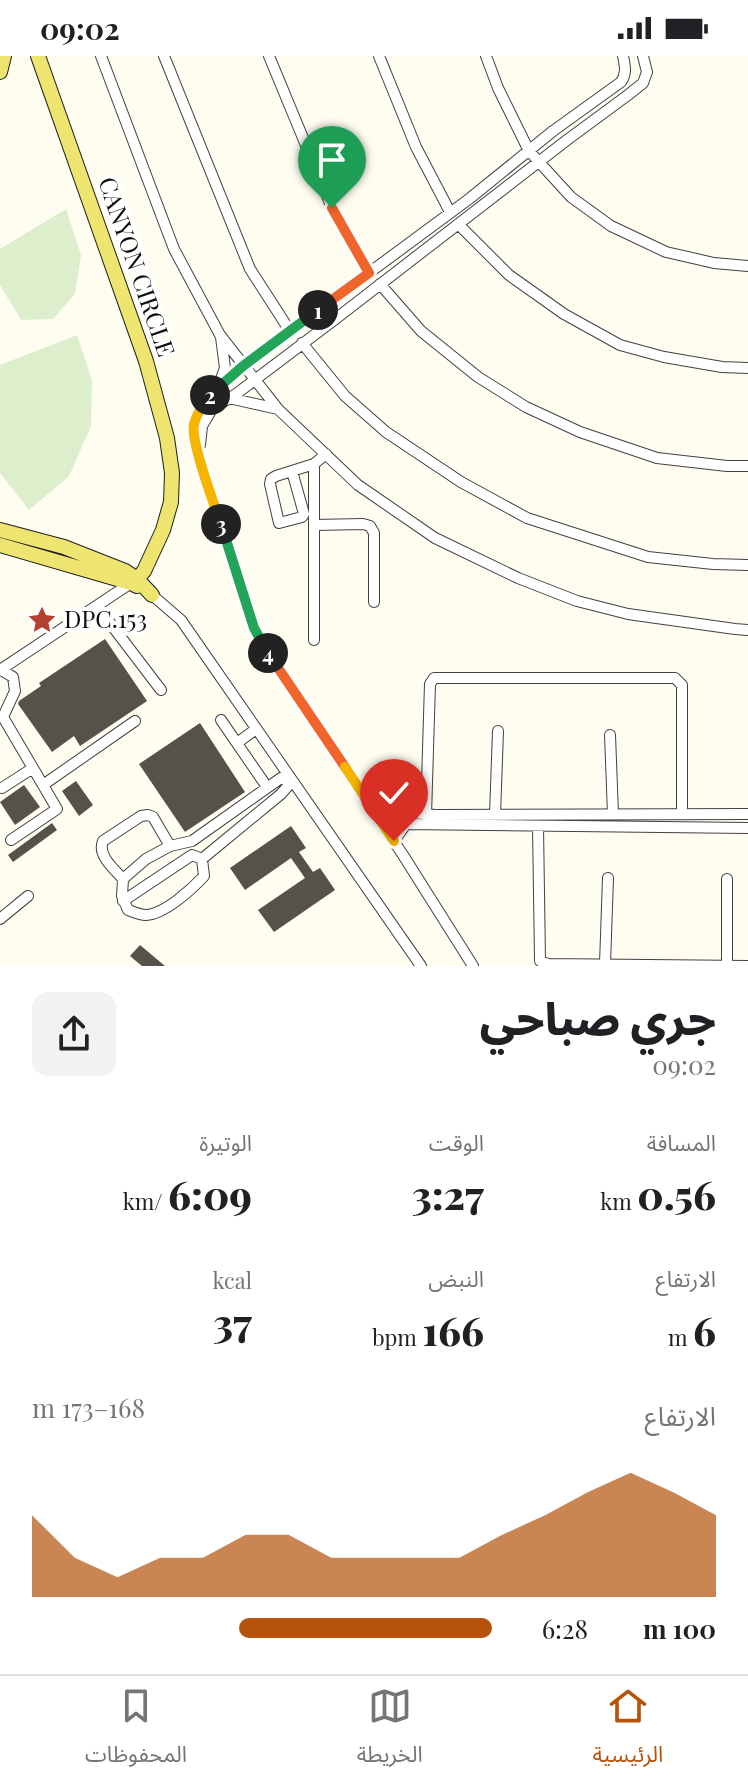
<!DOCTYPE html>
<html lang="ar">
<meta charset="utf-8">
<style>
body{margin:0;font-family:"Playfair Display","Noto Sans Arabic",serif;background:#f2f2f2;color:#202124;direction:rtl;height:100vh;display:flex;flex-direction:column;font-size:30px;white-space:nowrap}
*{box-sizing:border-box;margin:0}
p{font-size:26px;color:#757577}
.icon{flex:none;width:44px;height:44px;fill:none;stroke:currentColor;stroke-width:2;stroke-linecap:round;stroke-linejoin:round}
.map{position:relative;height:910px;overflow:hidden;direction:ltr}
.details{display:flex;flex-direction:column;background:#fff;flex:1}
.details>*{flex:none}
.pin{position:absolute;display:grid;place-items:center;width:68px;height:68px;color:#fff;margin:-82px -34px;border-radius:50% 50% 50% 0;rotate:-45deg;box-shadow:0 0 8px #0007}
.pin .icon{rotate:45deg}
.km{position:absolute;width:40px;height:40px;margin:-20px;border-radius:50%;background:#222;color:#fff;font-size:22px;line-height:40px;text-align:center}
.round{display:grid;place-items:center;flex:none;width:84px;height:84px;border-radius:16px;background:#f2f2f2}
.overview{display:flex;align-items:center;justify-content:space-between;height:136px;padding:0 32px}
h1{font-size:44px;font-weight:800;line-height:60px}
.metrics{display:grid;grid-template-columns:repeat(3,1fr);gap:12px;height:136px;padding:8px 32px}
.metrics div{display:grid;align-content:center}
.metrics b{font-size:40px;font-weight:800}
.metrics small{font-size:22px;font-weight:400}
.metrics p{font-size:22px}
.chart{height:224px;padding:16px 32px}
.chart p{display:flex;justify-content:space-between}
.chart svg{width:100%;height:144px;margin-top:8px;fill:#b45309;opacity:.7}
ul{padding:0 32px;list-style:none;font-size:26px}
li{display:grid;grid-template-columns:128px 96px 1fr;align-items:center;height:60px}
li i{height:20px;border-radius:10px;background:#b45309}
.status{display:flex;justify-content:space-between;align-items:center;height:56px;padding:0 40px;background:#fff;direction:ltr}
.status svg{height:22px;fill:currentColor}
.tab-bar{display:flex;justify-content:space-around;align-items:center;height:112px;border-top:2px solid #e0e0e0;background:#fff;font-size:22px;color:#757577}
.tab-bar a{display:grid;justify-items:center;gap:4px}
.tab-bar .active{color:#b45309}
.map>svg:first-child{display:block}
</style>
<div class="status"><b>09:02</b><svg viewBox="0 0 49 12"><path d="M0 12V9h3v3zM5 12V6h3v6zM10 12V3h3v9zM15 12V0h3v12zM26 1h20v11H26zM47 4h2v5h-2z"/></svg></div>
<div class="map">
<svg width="748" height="910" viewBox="0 0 748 910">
<rect width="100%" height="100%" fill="#fefdf0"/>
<path fill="#ddeecd" d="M66 153 81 199 75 238 53 263 21 264 0 229V193Z
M77 279 92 324 91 370 69 420 29 454 0 417V309Z"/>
<path fill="#56514b" d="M105 583 147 645 80 690 74 680 52 696 18 648 19 645 41 630 39 627Z
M200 667 245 736 185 776 139 708Z
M76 725 93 749 79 760 62 735Z
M24 729 40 751 15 769 0 746Z
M52 767 57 774 13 806 8 799Z
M291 770 306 792 299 796 313 816 320 812 335 834 274 876 258 854 305 822 291 802 245 834 230 812Z
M140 889 165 910H142L130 900Z"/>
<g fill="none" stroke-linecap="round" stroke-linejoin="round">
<defs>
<path id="minor" d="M101 0 174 193 220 279 278 353 358 429 435 482 518 522 577 545 628 558 735 573 748 574
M164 0 250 213 290 275
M269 0 332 152 369 217
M379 0 416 91 450 156
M486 0 498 32 529 95 571 141 611 170 666 196 714 207 748 210
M458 168 509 219 564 258 620 289 664 301 722 311 748 312
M380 228 421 275 478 321 526 351 580 376 657 402 727 410H748
M302 287 345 340 386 376 461 426 527 462 648 501 713 508 748 509
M219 328 225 312 221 281
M229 342 278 353
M200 389 202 370 212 353 236 338 338 261 567 84 628 39 643 27 647 16 643 0
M292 415 304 458 302 461 279 467 270 428 271 423 276 420 314 408
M314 469 363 468 370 470 374 477V546
M152 539 181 564 421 910
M97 550 161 634
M314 584V408L326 398
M0 614 131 527
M1 614 13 621 15 635 3 661 57 753 11 784
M221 664 267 731
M610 679 613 758
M237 687 256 673
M281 722 287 724 288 730 281 738 202 803 204 820C192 833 165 858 146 859 140 859 133 856 128 854L122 840 123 823 146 803 170 790 192 785Z
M43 729 135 665
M2 732 33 712
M373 754 436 759 748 758
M426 759 430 628 434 622H675L682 629V758
M495 759 498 675
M538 770 540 905 548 908 748 910
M394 785 406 768 748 772
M123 823C114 813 97 799 103 785L141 760 148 759 153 761 170 790
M123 845 192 799 202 803
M0 863 28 840
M605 908 608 822
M473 910 403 799 303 650 254 572 199 403 193 371 201 350 212 337 243 310 469 143 553 75 621 26C627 17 625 10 623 0
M727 910V823"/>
<path id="major" d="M38 0 146 305 167 382 172 417 171 446 163 474 144 515 137 523 131 527
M0 16 4 0
M0 474 64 491 125 515 137 523 152 539
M0 489 131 527 137 530"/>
</defs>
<use href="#minor" stroke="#414141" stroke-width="12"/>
<use href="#major" stroke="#1f1f1f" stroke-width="16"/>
<use href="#minor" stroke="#fff" stroke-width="10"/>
<use href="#major" stroke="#eee570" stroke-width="14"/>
</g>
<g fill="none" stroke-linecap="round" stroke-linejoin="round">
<defs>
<path id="split-1" d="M318 254 369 217 332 152"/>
<path id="split-2" d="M210 339 243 310 318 254"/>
<path id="split-3" d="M210 339C203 348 197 357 194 368 190 384 214 448 221 468"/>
<path id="split-4" d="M221 468 254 572 268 597"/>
<path id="split-5" d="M268 597 345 711"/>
<path id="split-6" d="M345 711 394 785"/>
</defs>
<use href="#split-1" stroke="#fff" stroke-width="16"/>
<use href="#split-2" stroke="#fff" stroke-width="16"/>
<use href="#split-3" stroke="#fff" stroke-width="16"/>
<use href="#split-4" stroke="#fff" stroke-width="16"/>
<use href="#split-5" stroke="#fff" stroke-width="16"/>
<use href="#split-6" stroke="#fff" stroke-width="16"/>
<use href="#split-1" stroke="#f0652b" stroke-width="10"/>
<use href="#split-2" stroke="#22a559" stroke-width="10"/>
<use href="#split-3" stroke="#f5b400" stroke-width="10"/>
<use href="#split-4" stroke="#22a559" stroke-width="10"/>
<use href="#split-5" stroke="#f0652b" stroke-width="10"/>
<use href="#split-6" stroke="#f5b400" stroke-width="10"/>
</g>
<defs>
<symbol id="sight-bare" viewBox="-9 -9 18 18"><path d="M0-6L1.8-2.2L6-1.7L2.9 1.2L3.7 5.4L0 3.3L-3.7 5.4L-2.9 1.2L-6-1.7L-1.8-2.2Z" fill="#b44030" stroke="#fff" stroke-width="2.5" paint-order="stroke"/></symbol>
</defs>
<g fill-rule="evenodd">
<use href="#sight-bare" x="22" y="544" width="40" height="40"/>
</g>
<g text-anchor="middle" stroke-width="8" stroke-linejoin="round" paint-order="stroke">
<g font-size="24" fill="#0e0e0e" stroke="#fff">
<text transform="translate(136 211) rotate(71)" y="8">CANYON CIRCLE</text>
</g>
<g font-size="24" fill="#0e0e0e" stroke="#fff" text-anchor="start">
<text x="64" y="572">DPC.153</text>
</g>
</g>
</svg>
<div class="pin" style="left:332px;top:152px;background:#1e9e55"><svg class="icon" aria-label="arrive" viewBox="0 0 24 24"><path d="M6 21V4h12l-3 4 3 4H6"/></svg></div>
<div class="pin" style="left:394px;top:785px;background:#d93025"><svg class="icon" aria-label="check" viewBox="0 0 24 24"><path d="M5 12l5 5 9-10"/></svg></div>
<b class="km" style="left:318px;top:254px">1</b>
<b class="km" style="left:210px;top:339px">2</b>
<b class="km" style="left:221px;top:468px">3</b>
<b class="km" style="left:268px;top:597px">4</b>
</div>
<section class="details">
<div class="overview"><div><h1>جري صباحي</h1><p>09:02</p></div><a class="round"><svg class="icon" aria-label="share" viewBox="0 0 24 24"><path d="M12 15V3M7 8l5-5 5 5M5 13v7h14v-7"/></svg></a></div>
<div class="metrics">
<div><p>المسافة</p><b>0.56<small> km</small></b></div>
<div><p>الوقت</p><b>3:27</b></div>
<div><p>الوتيرة</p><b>6:09<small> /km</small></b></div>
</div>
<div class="metrics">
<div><p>الارتفاع</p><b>6<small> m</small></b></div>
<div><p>النبض</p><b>166<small> bpm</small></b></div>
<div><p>kcal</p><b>37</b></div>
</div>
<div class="chart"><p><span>الارتفاع</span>168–173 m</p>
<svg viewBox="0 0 160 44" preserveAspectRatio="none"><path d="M0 44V19L10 32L20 38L30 32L40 32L50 25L60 25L70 32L80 32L90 32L100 32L110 25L120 19L130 12L140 6L150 12L160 19V44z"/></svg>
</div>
<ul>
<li><b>100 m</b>6:28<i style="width:55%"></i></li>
</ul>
</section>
<nav class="tab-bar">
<a class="active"><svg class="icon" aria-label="home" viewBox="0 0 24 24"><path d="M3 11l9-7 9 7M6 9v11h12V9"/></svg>الرئيسية</a>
<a><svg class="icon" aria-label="map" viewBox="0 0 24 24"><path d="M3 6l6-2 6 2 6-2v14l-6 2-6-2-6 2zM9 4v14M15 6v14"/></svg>الخريطة</a>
<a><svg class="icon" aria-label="saved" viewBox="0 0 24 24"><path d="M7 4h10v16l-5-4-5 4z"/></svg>المحفوظات</a>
</nav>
